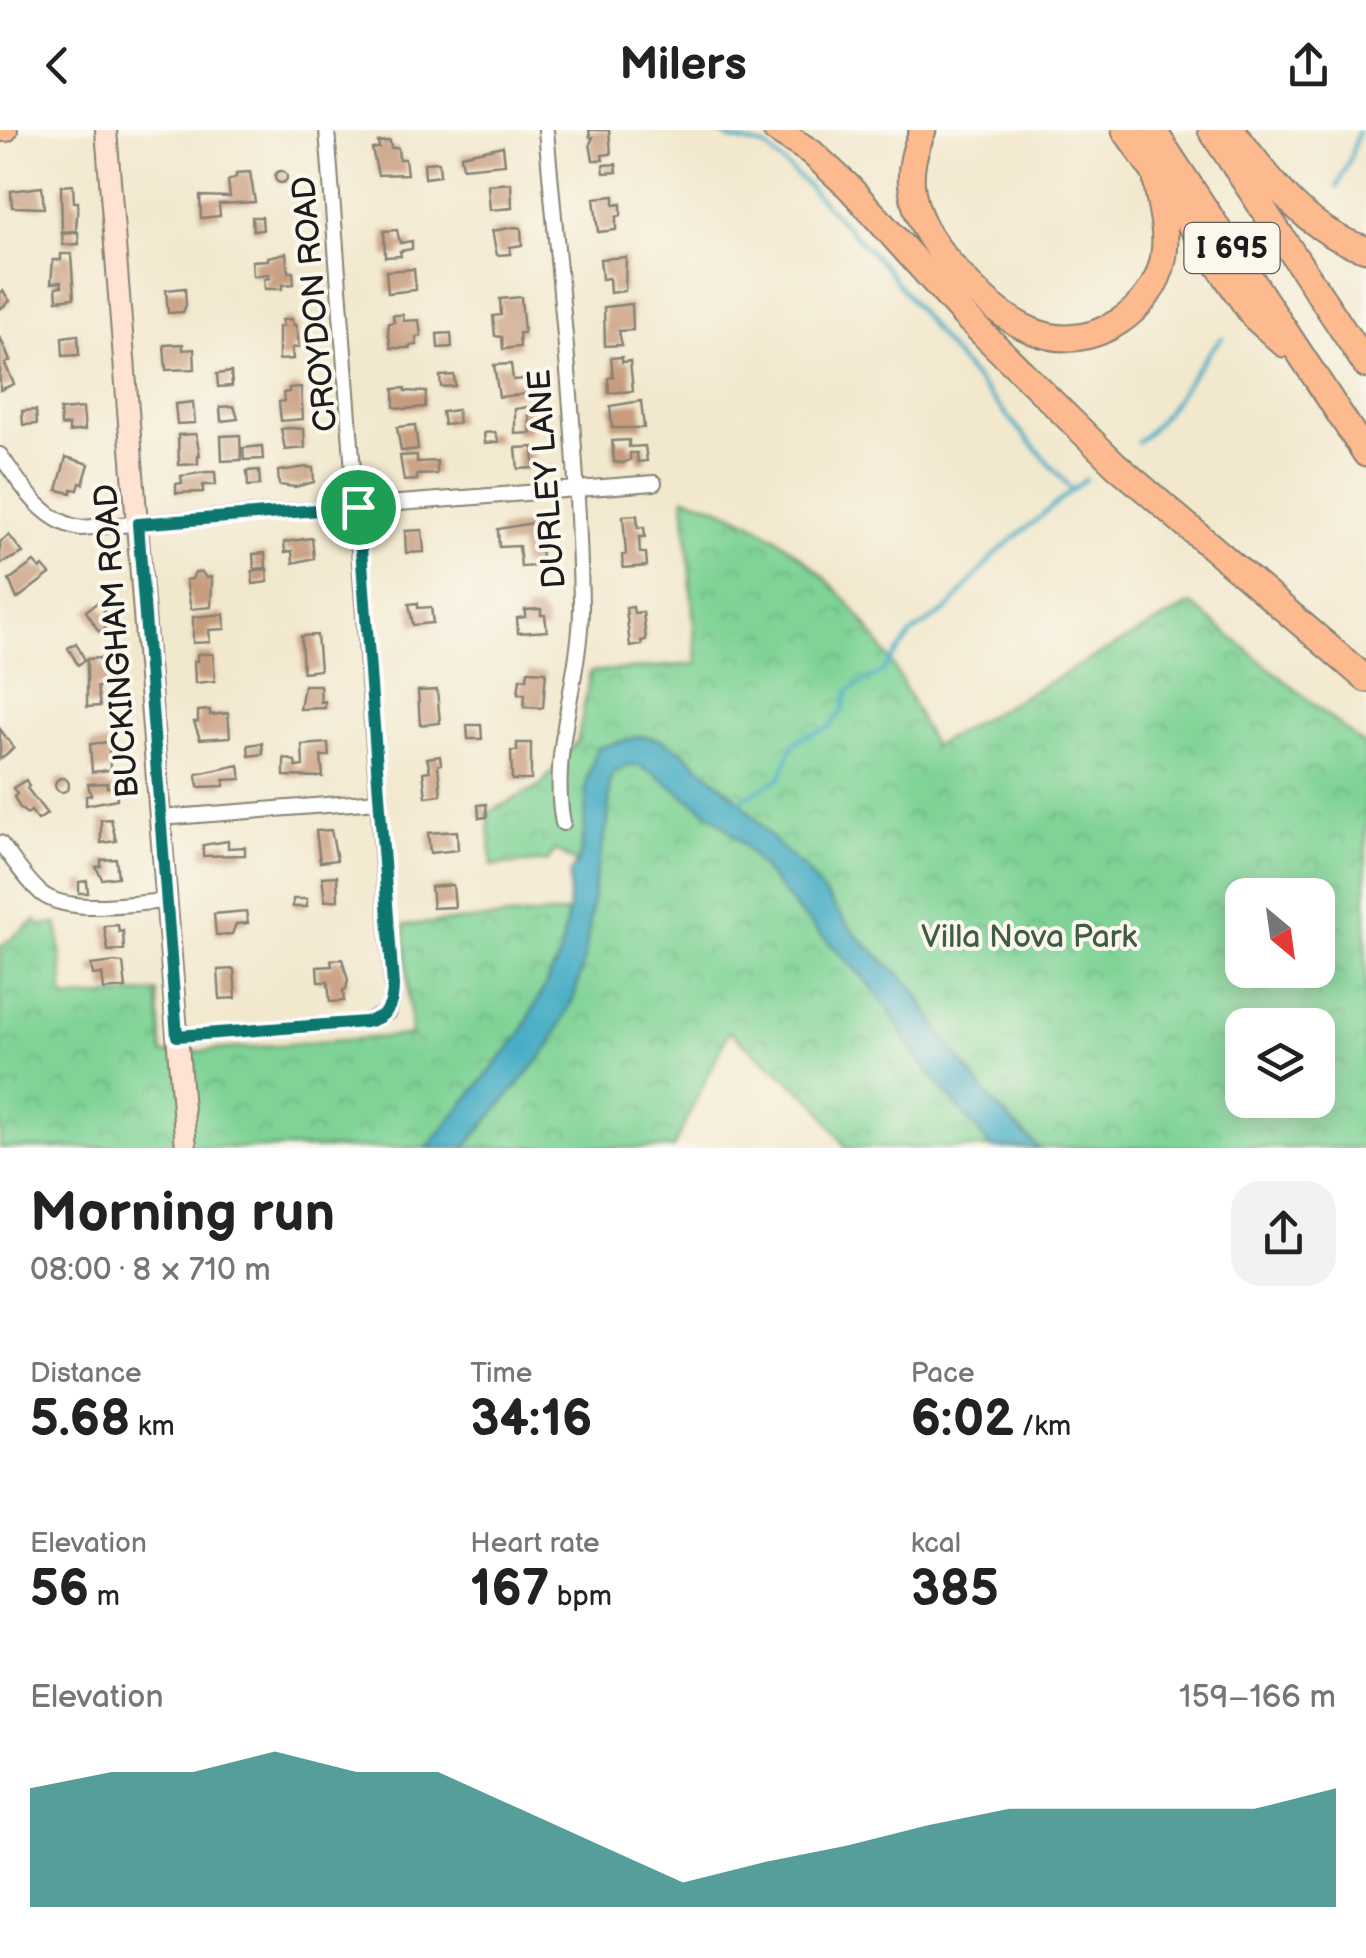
<!DOCTYPE html>
<meta charset="utf-8">
<style>
body{margin:0;font-family:"Balsamiq Sans",sans-serif;background:#f2f2f2;color:#222;height:100vh;display:flex;flex-direction:column;font-size:38px;white-space:nowrap}
*{box-sizing:border-box;margin:0}
p{font-size:32px;color:#767676}
.icon{flex:none;width:55px;height:55px;fill:none;stroke:currentColor;stroke-width:2;stroke-linecap:round;stroke-linejoin:round}
.map{position:relative;height:1018px;overflow:hidden}
.drawer{display:flex;flex-direction:column;background:#fff;flex:1}
.drawer>*{flex:none}
.needle{width:65px;rotate:151deg}
.buttons{position:absolute;left:1225px;top:748px;display:grid;gap:20px}
.buttons a{display:grid;place-items:center;width:110px;height:110px;border-radius:20px;background:#fff;box-shadow:0 5px 25px #0003;font-size:50px}
.pin{position:absolute;display:grid;place-items:center;width:85px;height:85px;color:#fff;margin:-42px;border:5px solid #fff;border-radius:50%;box-shadow:0 2px 10px #0007}
.round{display:grid;place-items:center;flex:none;width:105px;height:105px;border-radius:30px;background:#f2f2f2}
.head{display:flex;align-items:center;justify-content:space-between;height:170px;padding:0 30px}
h1{font-size:55px;font-weight:700;line-height:75px}
.metrics{display:grid;grid-template-columns:repeat(3,1fr);gap:15px;height:170px;padding:10px 30px}
.metrics div{display:grid;align-content:center}
.metrics b{font-size:50px;font-weight:700}
.metrics small{font-size:28px;font-weight:400}
.metrics p{font-size:28px}
.chart{height:280px;padding:20px 30px}
.chart p{display:flex;justify-content:space-between}
.chart svg{width:100%;height:180px;margin-top:10px;fill:#0f766e;opacity:.7}
header{display:flex;justify-content:space-between;align-items:center;height:130px;padding:0 30px;background:#fff;font-size:45px;font-weight:700}
.map>svg:first-child{display:block}
</style>
<header><svg class="icon" aria-label="back" viewBox="0 0 24 24"><path d="M15 5l-7 7 7 7"/></svg>Milers<svg class="icon" aria-label="share" viewBox="0 0 24 24"><path d="M12 15V3M7 8l5-5 5 5M5 13v7h14v-7"/></svg></header>
<div class="map">
<svg width="1366" height="1018" viewBox="0 0 1366 1018">
<defs>
<pattern id="park-crowns" width="20" height="18" patternUnits="userSpaceOnUse" patternTransform="scale(2.5)"><rect width="20" height="18" fill="#7fd396"/><path d="M2 6a3 3 0 1 1 6 0M12 15a3 3 0 1 1 6 0" fill="none" stroke="#6db581"/></pattern>
</defs>
<rect width="100%" height="100%" fill="#fbf7ec"/>
<filter id="ink" filterUnits="userSpaceOnUse"><feTurbulence type="fractalNoise" baseFrequency=".01" numOctaves="2"/><feDisplacementMap in="SourceGraphic" scale="20" xChannelSelector="R" yChannelSelector="G"/><feConvolveMatrix kernelMatrix="1 2 1 2 8 2 1 2 1" color-interpolation-filters="sRGB"/></filter>
<filter id="wash" filterUnits="userSpaceOnUse"><feTurbulence type="fractalNoise" baseFrequency=".0048" numOctaves="4" result="noise"/><feDisplacementMap in="SourceGraphic" scale="40" xChannelSelector="R" yChannelSelector="G"/><feGaussianBlur stdDeviation="2.25" result="paint"/><feColorMatrix in="noise" values="0 0 0 0 0 0 0 0 0 0 0 0 0 0 0 0 0 1.4 0 .05"/><feComposite in="paint" operator="in"/></filter>
<g filter="url(#wash)">
<rect width="100%" height="100%" fill="#f2e8ce"/>
<path fill="url(#park-crowns)" stroke="#4e7859" stroke-width="2.5" fill-rule="evenodd" d="M684 367C770 387 841 452 887 526 905 554 918 586 933 616L1191 474 1366 617V1018H846L816 973 729 901 673 1018H0V817L36 790 40 795 58 794 64 869 157 862 163 924 411 905 404 795 591 781 595 744 555 720 548 731 492 736 488 683 541 655 578 610 590 542 697 534ZM1242 765H1318V840H1242ZM1242 895H1318V970H1242Z"/>
<path fill="#46adc5" stroke="#316470" stroke-width="2.5" d="M642 606 663 610 683 622 740 671 776 713 807 741 855 804 913 857 945 910 996 976 1039 1018H992L914 924 889 880 866 850 797 780 742 713 720 692 655 644 638 636H627L614 642 610 652 608 692 596 744 585 827 574 867 549 918 465 1018H427L520 905 559 828 568 783 570 743 579 729 584 704 587 650 597 618Z"/>
<g fill="none" stroke-linecap="round" stroke-linejoin="round">
<path stroke="#46adc5" stroke-width="4" d="M714 0 730 9 764 16 805 53 884 136 943 212 1072 360
M1337 57 1352 23 1358 0
M1137 312C1174 283 1189 241 1222 208
M738 672 781 647 792 616 800 608 828 598 842 582 848 561 881 543 912 503 948 479 995 424 1086 349"/>
</g>
<g id="blocks">
<path fill="#c79b7e" d="M589 0H609L611 24 602 25 603 30H593L590 14 593 7H590Z
M390 11 391 18H398L399 29H405L407 44 378 45 372 19 379 18 378 12Z
M503 16 505 34 463 38 461 25Z
M439 32 440 46 425 48 424 33Z
M616 34 617 42 604 43 603 35Z
M275 47a6 6 0 1 1 12 0a6 6 0 1 1-12 0Z
M250 42 255 72 219 74 220 86 201 88 200 66 230 67 228 51 236 47V43Z
M511 53 512 78 490 80 488 55Z
M73 55 74 72H78L76 101 62 102 61 56Z
M42 57 44 78 12 77 11 61Z
M614 66V75L621 74V85L616 87V100L598 102 594 68Z
M252 87H262L263 100 253 101Z
M515 97 521 98 522 115 510 117 511 124 497 125 492 101Z
M397 100 400 113 412 111V119L400 121 401 126 385 127 384 101Z
M78 102 79 114 63 115 62 104Z
M286 123 288 142H293L294 154 282 155V159H265L264 149 270 148 269 144 253 146 252 131 268 130V127Z
M61 124H71L74 168 57 170 56 157 62 156 61 152 51 153 53 130H61Z
M626 127 625 161 610 163 609 148 602 149 600 129Z
M414 139 416 160 388 163 386 141Z
M185 158 186 175 183 182 168 183 166 160Z
M3 161 10 171 0 179V163Z
M521 167 524 203H519L520 217 503 219 502 207 495 206 493 186 501 185 500 169Z
M632 174 633 200 619 201 622 215 605 216 604 177Z
M393 185H403L404 191 419 190 421 206 416 207 417 215 409 216 410 218H391L388 202 389 193 394 192Z
M292 189 293 195H296L299 217 292 218 293 229 279 230V197L283 196 282 190Z
M451 203 452 217 438 218 437 204Z
M78 205 79 225 63 226 62 207Z
M0 207 10 231 5 234 14 254 0 260Z
M183 214V220L194 219 195 239 166 240 164 215Z
M622 227V232L630 231 633 261 609 263 608 248 613 247 611 228Z
M511 234 513 250 527 249 528 264 499 267 494 235Z
M231 242 232 256 218 257 217 244Z
M454 245 455 256 441 257 440 246Z
M301 257 303 289 281 291 279 272 284 271 283 263 289 262V258Z
M405 258V261L426 262 425 277 404 279 394 277V259Z
M641 271 644 298H612L610 276Z
M193 272 195 293 177 294 175 274Z
M234 276 238 289 221 291 220 277Z
M528 277 531 303 515 304V279Z
M83 278 85 300 69 302V295L61 296 60 280Z
M36 280 37 294 23 295 22 281Z
M457 280 459 293 444 295 442 282Z
M415 295 418 319 401 321 397 297Z
M289 298 304 299 305 318 285 320 281 299Z
M495 302 499 312 485 313 484 303Z
M196 304 200 326H198V334L179 335 178 305Z
M240 305 241 330 222 331 221 306Z
M629 310V317L645 316 647 331 638 332 637 323H630V330L623 333 614 332 612 311Z
M262 316 263 329 244 330 243 318Z
M533 317 534 338 518 339 516 318Z
M417 325V332L437 331V344L417 345V350L404 351 400 326Z
M66 327 89 334 83 354 80 353 78 360 72 359 71 363 57 360Z
M307 337 313 338 314 352 295 357 279 355 278 341Z
M259 340 260 355 248 356 247 341Z
M206 342H215L216 355H203V362L176 363V354L182 353 181 346Z
M637 385 638 398 644 397 645 407H639L640 423H646L647 436 623 438 622 425 626 424 623 386Z
M539 392 542 428 535 429V436L521 437 519 416 499 417 498 399Z
M422 400 424 422 406 423 405 401Z
M9 405 23 423 0 434V412Z
M312 408 314 428 293 433 292 421 285 422 284 412Z
M265 423 266 438 254 439 253 424Z
M34 432 40 439 43 436 50 444 17 469 9 450Z
M267 439 268 452 253 454 252 441Z
M195 442H202L206 448 212 447 211 477 191 479 186 450 192 449Z
M98 472 112 492 99 502 86 481Z
M418 473V478L431 477 433 493 413 495 409 474Z
M633 477 634 483 643 482 646 510 641 511 642 515 630 517 626 478Z
M541 479V485H545L547 501 518 503 517 488 525 487V480Z
M224 484 225 499 209 500 210 512 193 513V487Z
M317 505 320 540 303 542 301 506Z
M76 513 85 530 78 535 68 518Z
M197 524H213L215 551 195 553 194 531H197Z
M100 528 102 538 107 537 109 554 97 557 100 576 87 577V529Z
M528 541 546 542 543 578 524 577 525 564H518L520 548 527 549Z
M304 555H320L321 572 325 571V578L300 579Z
M437 560 440 593 420 595 418 561Z
M210 580V585L228 583 230 607 200 609 194 592H198V581Z
M467 595H481L482 609H468Z
M0 599 14 618 0 629Z
M109 612 110 640 92 642 90 614Z
M262 613 263 624 249 626 248 615Z
M328 613 329 626H321L323 647 284 646V628L295 631 296 637 303 636 302 615Z
M517 613H531V650H512L511 621H517Z
M440 626 441 634 438 635 441 665 426 667 423 642 430 641 427 628Z
M239 635 241 649 224 650V656L198 657 197 644Z
M55 655a7 7 0 1 1 14 0a7 7 0 1 1-14 0Z
M26 650 29 656 27 658 47 684 38 690 31 681 27 684 20 678 14 667 17 664 13 658Z
M107 653V657H116L117 669 86 675V666L91 665 88 654Z
M486 674 487 687 479 688 478 675Z
M111 689 116 711 101 713V690Z
M331 700 337 730 320 732 316 701Z
M457 701 458 720 430 723 428 703Z
M228 711V718L245 717V725L203 726V715Z
M116 729 118 747 102 749 96 737 101 736V730Z
M337 746 338 770 325 771 322 747Z
M87 751 88 763H79V752Z
M453 755 455 777 433 778 431 757Z
M293 769H307V777H293Z
M246 781 248 793 236 794 232 804 216 805 214 784Z
M118 795 119 802 123 801 124 820 108 821 104 796Z
M342 829 348 850 346 859 343 860 344 871 330 872 328 852H318L317 837 332 836 331 830Z
M115 832 123 833 126 858 104 860 102 844 93 845 91 835Z
M234 839 236 868 220 869 218 840Z"/>
</g>
</g>
<g filter="url(#ink)">
<use href="#blocks" fill-opacity="0" stroke="#878275" stroke-width="2.5"/>
<g fill="none" stroke-linecap="round" stroke-linejoin="round">
<defs>
<path id="street" d="M546 0C560 157 578 315 581 473 582 546 549 620 563 693
M0 325C21 354 42 392 81 398L654 353
M160 688 378 671
M0 713C13 729 25 749 41 763 68 785 132 773 166 771
M177 906 365 892 388 882 393 866 327 0"/>
<path id="secondary" d="M106 0 186 1018"/>
<path id="primary" d="M0 0H6"/>
<path id="highway" d="M776 0 811 22 849 57 964 185 1115 334 1366 549
M923 0C915 19 909 38 912 59 916 93 938 121 960 145 1003 192 1057 232 1120 191 1141 177 1158 155 1163 130 1169 101 1159 75 1156 47
M1125 0 1254 187 1284 214
M1153 0 1366 324
M1211 0 1366 235
M1232 0C1267 46 1307 103 1366 119"/>
</defs>
<use href="#street" stroke="#878275" stroke-width="18"/>
<use href="#secondary" stroke="#878275" stroke-width="24"/>
<use href="#primary" stroke="#878275" stroke-width="26"/>
<use href="#highway" stroke="#878275" stroke-width="29"/>
<use href="#street" stroke="#fff" stroke-width="14"/>
<use href="#secondary" stroke="#fee3d2" stroke-width="20"/>
<use href="#primary" stroke="#fcba8e" stroke-width="22"/>
<use href="#highway" stroke="#fcba8e" stroke-width="25"/>
</g>
</g>
<g fill="none" stroke-linecap="round" stroke-linejoin="round" filter="url(#ink)">
<defs>
<path id="route" d="M358 377 393 856C393 877 386 888 365 892L177 906 138 394Z"/>
</defs>
<use href="#route" stroke="#fff" stroke-width="20"/>
<use href="#route" stroke="#0f766e" stroke-width="12"/>
</g>
<g text-anchor="middle" stroke-width="8" stroke-linejoin="round" paint-order="stroke">
<rect fill="#fbf7ec" stroke="#5f5e5a" stroke-width="2.5" x="1184.5" y="93" width="95" height="50" rx="8"/>
<g font-size="30" font-weight="bold" fill="#1c1c1c">
<text x="1232" y="128">I 695</text>
</g>
<g font-size="32" fill="#1c1c1c" stroke="#fbf7ec">
<text transform="translate(314 174) rotate(-95)" y="11">CROYDON ROAD</text>
<text transform="translate(546 349) rotate(-94)" y="11">DURLEY LANE</text>
<text transform="translate(116 511) rotate(-94)" y="11">BUCKINGHAM ROAD</text>
</g>
<g font-size="32" fill="#3f5c47" stroke="#fbf7ec">
<text x="1029" y="817">Villa Nova Park</text>
</g>
</g>
</svg>
<div class="buttons">
<a><svg class="needle" viewBox="-14 -14 28 28"><path d="M0-13l5 13h-10z" fill="#e53935"/><path d="M0 13l5-13h-10z" fill="#767676"/></svg></a>
<a><svg class="icon" aria-label="layers" viewBox="0 0 24 24"><path d="M12 4l9 5-9 5-9-5zM3 14l9 5 9-5"/></svg></a>
</div>
<div class="pin" style="left:358px;top:377px;background:#1e9e55"><svg class="icon" aria-label="arrive" viewBox="0 0 24 24"><path d="M6 21V4h12l-3 4 3 4H6"/></svg></div>
</div>
<section class="drawer">
<div class="head"><div><h1>Morning run</h1><p>08:00 · 8 × 710 m</p></div><a class="round"><svg class="icon" aria-label="share" viewBox="0 0 24 24"><path d="M12 15V3M7 8l5-5 5 5M5 13v7h14v-7"/></svg></a></div>
<div class="metrics">
<div><p>Distance</p><b>5.68<small> km</small></b></div>
<div><p>Time</p><b>34:16</b></div>
<div><p>Pace</p><b>6:02<small> /km</small></b></div>
</div>
<div class="metrics">
<div><p>Elevation</p><b>56<small> m</small></b></div>
<div><p>Heart rate</p><b>167<small> bpm</small></b></div>
<div><p>kcal</p><b>385</b></div>
</div>
<div class="chart"><p><span>Elevation</span>159–166 m</p>
<svg viewBox="0 0 160 44" preserveAspectRatio="none"><path d="M0 44V15L10 11L20 11L30 6L40 11L50 11L60 20L70 29L80 38L90 33L100 29L110 24L120 20L130 20L140 20L150 20L160 15V44z"/></svg>
</div>
</section>
